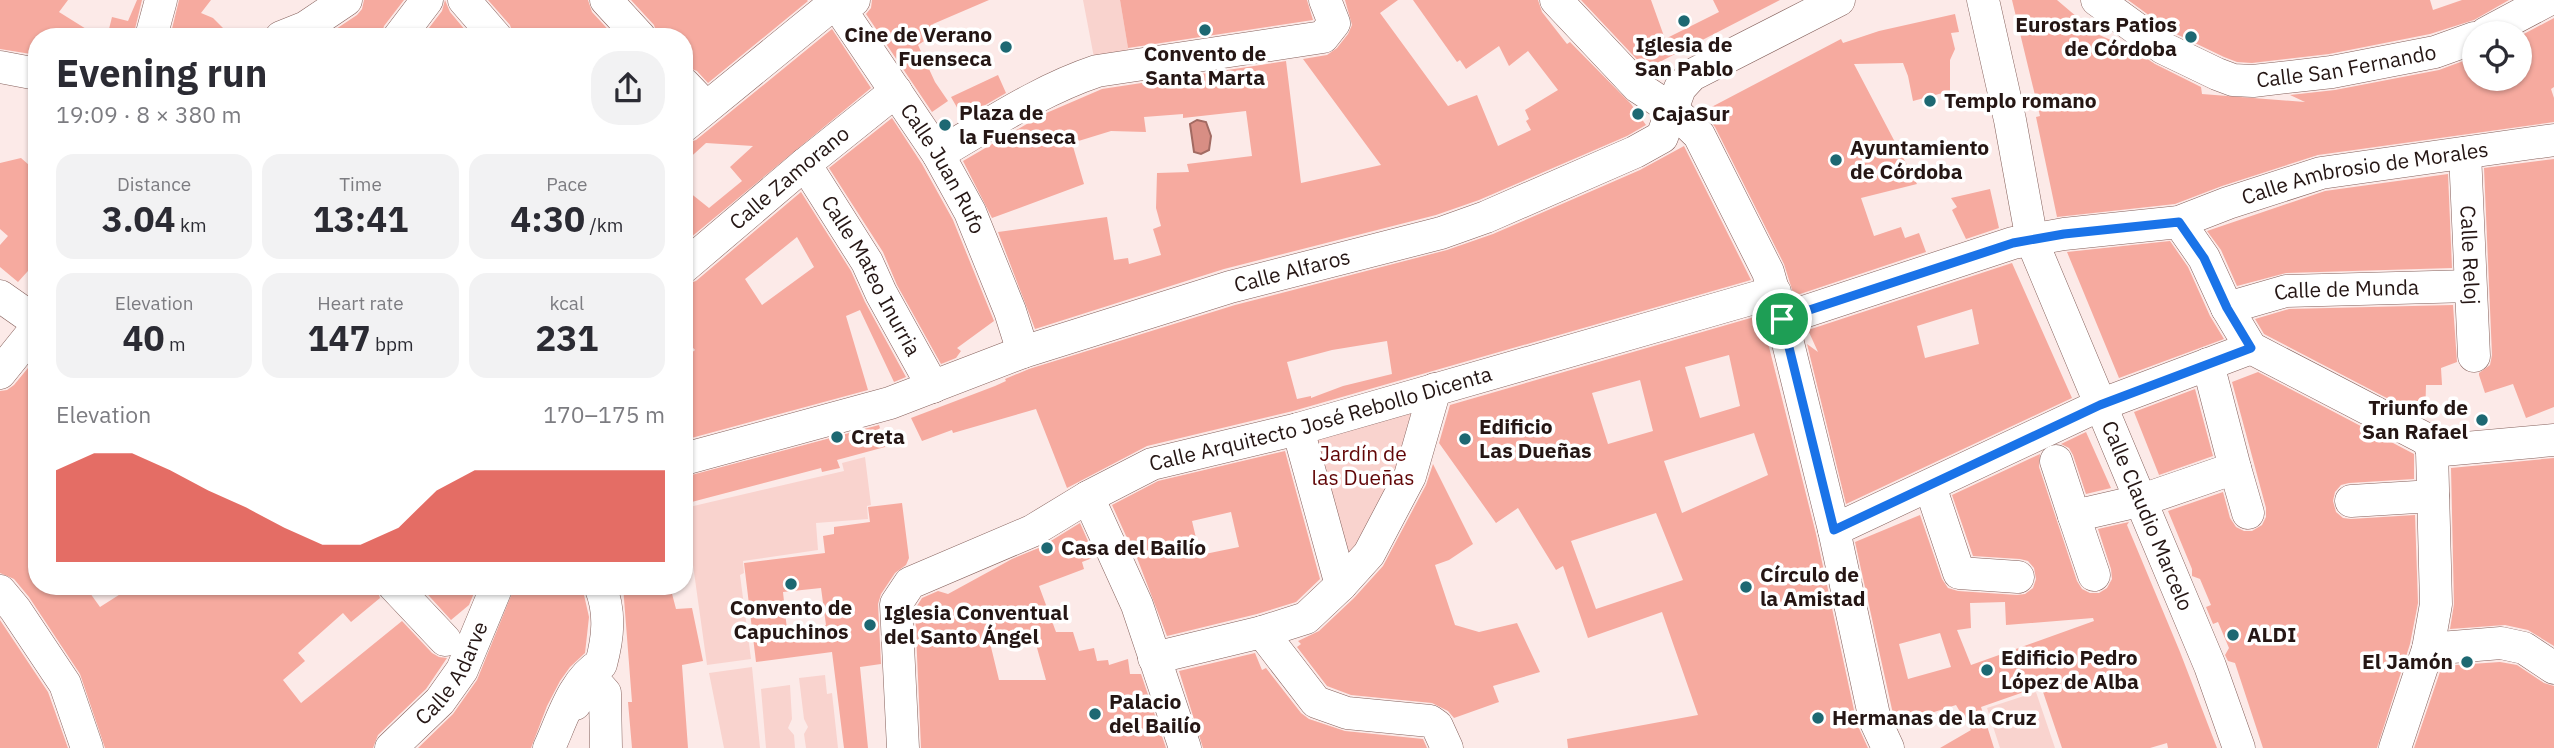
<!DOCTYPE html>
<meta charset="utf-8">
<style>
body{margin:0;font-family:"IBM Plex Sans",sans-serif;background:#f2f2f3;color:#2b2b33;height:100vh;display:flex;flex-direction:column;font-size:26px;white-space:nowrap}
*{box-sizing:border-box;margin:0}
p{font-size:23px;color:#7c7c81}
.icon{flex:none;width:38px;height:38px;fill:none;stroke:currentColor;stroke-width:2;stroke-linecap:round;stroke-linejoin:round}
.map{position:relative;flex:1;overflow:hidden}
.panel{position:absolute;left:28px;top:28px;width:665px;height:567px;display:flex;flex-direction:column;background:#fff;border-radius:28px;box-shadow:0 2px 5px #0004}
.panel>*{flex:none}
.controls{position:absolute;left:2462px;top:21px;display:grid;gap:14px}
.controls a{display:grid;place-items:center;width:70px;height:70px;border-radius:50%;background:#fff;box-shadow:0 2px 5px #0004;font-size:35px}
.pin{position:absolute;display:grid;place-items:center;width:60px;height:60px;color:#fff;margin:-30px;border:4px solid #fff;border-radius:50%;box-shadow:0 2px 7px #0007}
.round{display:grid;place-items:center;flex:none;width:74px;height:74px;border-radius:28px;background:#f2f2f3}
.overview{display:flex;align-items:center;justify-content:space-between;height:119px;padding:0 28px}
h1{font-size:38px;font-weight:800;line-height:52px}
.figures{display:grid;grid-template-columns:repeat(3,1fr);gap:10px;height:119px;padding:7px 28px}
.figures div{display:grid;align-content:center;border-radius:18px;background:#f2f2f3;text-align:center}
.figures b{font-size:35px;font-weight:800}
.figures small{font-size:19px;font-weight:400}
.figures p{font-size:19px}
.chart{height:196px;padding:14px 28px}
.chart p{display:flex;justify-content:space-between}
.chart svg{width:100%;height:126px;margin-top:7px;fill:#d93025;opacity:.7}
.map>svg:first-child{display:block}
</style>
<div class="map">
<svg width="2554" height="748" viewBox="0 0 2554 748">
<rect width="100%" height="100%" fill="#fceae8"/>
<path fill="#f9d3ce" d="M1083 0H1120L1130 60 1096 68Z
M1414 409 1406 474 1343 569 1312 434Z
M865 457 871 505 867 506 868 519 816 523 818 550 743 561 744 573 740 575 751 659 707 665 685 508 844 471 842 463Z
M752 667 760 748H724L709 673Z
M825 675 827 694 832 693 838 748H806L804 734 808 727 804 719 799 678Z
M790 685 792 719 788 728 794 735 795 748H766L761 689Z
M2036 692 2055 748H2000L1987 708Z"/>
<path fill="#d88e84" stroke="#a26a62" stroke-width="2" d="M1197 120 1206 122 1211 136 1209 150 1201 154 1194 152 1190 124Z"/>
<path fill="#f6aa9f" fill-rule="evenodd" d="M0 0H68L59 12 99 37H37V55L0 49Z
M137 0H142L133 37H107L112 17 128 21Z
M179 0H211L201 13 213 18 232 37H170Z
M364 0H404L384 26 381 37H324L357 15 362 9Z
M445 0 450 12 471 37H422L442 11Z
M488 0H588L592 12 615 37H514L510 25Z
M631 0H807L808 1 708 83 697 71 684 66V37H658L654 25Z
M872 0H989L933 24 938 32 918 45 935 82 948 101 932 112 866 14 871 8Z
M1120 0H1307L1313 20 1128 48Z
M1345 0H1398L1380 13 1448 106 1477 95 1498 146 1531 130 1526 121 1529 119 1525 110 1558 90 1528 51 1509 66 1499 46 1466 69 1460 60 1457 62 1413 0H1538L1542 12 1567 44 1570 42 1631 104 1646 125 1627 136 1479 200 1436 215 1224 269 1035 329 998 232 1107 217 1114 260 1128 258 1129 264 1161 255 1153 229 1161 226 1156 208 1157 173 1189 172 1187 164 1252 156 1246 111 1183 118V114L1144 117 1146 132 1111 131 1072 143 1084 184 992 218 963 161 1044 114 1102 89 1286 61 1301 183 1381 165 1303 59 1327 55 1337 48 1348 34 1352 25Z
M1581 0H1651L1665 39 1719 12 1713 0H1780L1646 69Z
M2012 0H2057L2097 34 2134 50 2155 64 2201 87 2202 94 2305 102 2290 95 2335 90 2439 70 2474 57V79H2520V36L2554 18V87L2551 89 2554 98V122L2318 155 2222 186 2175 204 2057 217 2036 117 2040 116Z
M2128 0H2430L2433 10 2462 0H2509L2474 20 2430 34 2329 54 2252 63 2237 62 2224 57 2172 32Z
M1955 14 1959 32 1951 33 1955 49 1950 60V91L1913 101 1908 76 1903 63 1854 64 1917 184 1861 198 1874 236 1901 227 1905 238 1919 233 1926 252 1794 296 1784 264 1715 127 1702 112 1841 39 1843 43 1879 31Z
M832 29 871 88 684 243V188L709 208 742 181 730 167 753 146 706 143 684 163V144L696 140Z
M998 75 1006 93 963 118 951 97Z
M892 118 922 164 953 220 994 321 957 348 961 351 956 358 941 364 897 285 883 252 829 168Z
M1684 146 1751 280 1293 411 1147 446 1067 488 1036 409 953 433 952 430 922 441 911 418 995 386 1006 381 1005 379 1029 369 1235 305 1447 250 1493 234 1640 170ZM1387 341 1392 374 1343 386 1311 398V396L1297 399 1287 362 1332 350Z
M21 158 37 172V261L18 282 0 267V245L8 236 0 229V163Z
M2554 159V407L2526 418 2513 384 2485 393 2479 375V373L2490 365 2492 355 2484 168Z
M2448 174 2452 268 2286 273 2237 286 2221 250 2207 231 2325 191Z
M1990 189 1999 228 1966 239 1952 210 1957 207 1951 198Z
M801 192 851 271 865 302 906 377 894 382 860 310 846 316 868 390 684 440V423H693L686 395 692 391 684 377V359L695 350 684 338V285L696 281ZM797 237 814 267 762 305 745 279Z
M2170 241 2188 267 2210 316 2224 339 2119 378 2067 252Z
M2012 263 2072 398 1846 504 1807 344 1818 352 1808 330ZM1972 309 1979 344 1925 358 1917 326Z
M2453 305 2457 362 2441 368 2442 385H2426L2425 418 2264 334 2255 319 2289 309Z
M1761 315 1816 534 1857 724 1868 748H1568L1567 739 1698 715 1662 612 1588 638 1563 566 1556 570 1518 508 1496 523 1439 443 1450 405ZM1729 355 1740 406 1700 418 1685 367ZM1640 380 1653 431 1608 444 1592 393ZM1754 433 1768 475 1682 513 1664 461ZM1656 513 1683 580 1596 609 1571 541Z
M37 357V586H85L100 607 133 586H376L380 598 351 622 343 613 298 653 305 661 283 680 301 703 402 621 432 653 439 657 447 658 426 689 378 735 373 748H105L80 674 29 597 14 579 0 573V391L7 390 14 385Z
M2258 372 2414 454V479L2349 483 2341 485 2335 492 2333 501 2336 512 2343 518 2351 519 2415 515 2418 603 2410 644 2377 748H2263L2235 663 2228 661 2225 655 2229 648 2218 622 2213 624 2206 607 2211 605 2200 579 2192 576V569L2168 511 2223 492 2230 518 2236 527 2244 531H2252L2262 525 2266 517V508L2232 382Z
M2195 389 2213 456 2159 475 2134 412Z
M879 425 880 428 875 432 881 430 885 447 837 460 840 468 822 472 821 468 684 504V477Z
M2086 432 2111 488 2086 494 2073 455 2069 448 2061 444Z
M1285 451 1320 579 1296 602 1257 614 1167 636 1129 537 1127 538 1112 505 1158 481ZM1231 512 1239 547 1200 555 1192 521Z
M2040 454 2039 467 2077 581 2082 589 2090 593H2099L2107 588 2112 579 2111 569 2098 529 2129 522 2127 525 2180 652 2217 748H2168L2167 743 2150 748H2062L2041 686 1981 707 1994 748H1940L1971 730 1956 705 1897 724 1893 714 1855 542 1920 515 1942 579 1948 588 1958 591 2017 595 2025 594 2033 588 2036 579 2034 568 2028 561 2020 559 1973 556 1952 495ZM2005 602 2006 625 2093 618 2094 621 1971 665 1957 630 1971 628 1970 603ZM1940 633 1951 667 1908 679 1899 644Z
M2554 458V646L2528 630 2505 625 2450 629 2454 604 2451 468Z
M1433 464 1473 544 1449 560 1435 565 1455 625 1479 632 1517 623 1540 672 1493 686 1499 702 1454 718 1448 711 1432 703 1351 695 1327 686 1297 647 1301 644 1298 641 1319 631 1354 598 1383 566 1426 485Z
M902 503 909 558 906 565 895 573 881 594 878 604 881 664 860 667 868 748H844L832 652 756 662 744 563 825 553 823 536 834 534V527L870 522 868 507ZM821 588 826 625 787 630 783 592Z
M1080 523 1095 557 1082 562 1084 569 1039 586 1056 632H1073L1079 651 1094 648 1097 661 1108 660 1109 665 1128 659 1130 674H1141L1166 748H921L915 609 922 598 938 591 948 594 1012 559 1041 547ZM1032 630 1046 680H999L991 647Z
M420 586H477L469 605 451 620Z
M515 586H582L589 617 585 653 570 667 560 681 547 706 531 748H418L453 714 477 680Z
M623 586H670L676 609 692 608 703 661 682 665 688 748H632L628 702H632Z
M0 620 48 692 68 748H0Z
M1255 653 1262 670 1266 668 1301 713 1309 719 1345 731 1423 739 1427 748H1203L1179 671Z
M2500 662 2517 665 2544 683 2554 686V748H2414L2442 666Z"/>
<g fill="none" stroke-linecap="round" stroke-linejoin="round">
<defs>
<g id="minor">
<path d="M464 0 496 37"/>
<path d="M606 0 640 37"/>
<path id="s1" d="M834 0 938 154 970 212 1010 311 1023 352"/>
<path d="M1556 0 1638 87 1673 110 1699 135 1768 272 1788 343 1834 530 1875 720 1888 748"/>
<path id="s2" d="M1983 0 2010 120 2032 241 2210 666 2239 748"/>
<path id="s3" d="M2097 0 2163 48 2217 74 2233 80 2253 81 2332 72 2435 52 2474 38"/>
<path d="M2486 33 2548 0"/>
<path d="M151 37 161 0"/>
<path d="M281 37 306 27 346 0"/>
<path d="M399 37 427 0"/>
<path d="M0 67 37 74"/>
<path d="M684 84 706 107"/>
<path d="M684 126 837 1 854 0"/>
<path id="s4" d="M2465 153 2474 356"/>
<path d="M938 154C990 124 1040 90 1097 71L1323 37 1334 23 1325 0"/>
<path id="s5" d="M805 164 867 262 881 293 933 387"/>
<path d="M2179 222 2204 258 2227 308 2251 348 2428 440 2432 451 2436 604 2428 649 2395 748"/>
<path id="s6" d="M684 267 805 164 896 91"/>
<path d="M0 296 37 322"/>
<path id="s7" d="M2227 308 2286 291 2470 286"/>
<path id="s8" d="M1782 319 2013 243 2064 234 2179 222 2228 203 2321 173 2554 140"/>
<path d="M0 373 37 327"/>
<path d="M1298 429 1341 585"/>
<path d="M2432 451 2554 440"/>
<path id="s9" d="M684 459 890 403 1023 352 1230 287 1441 233 1486 217 1635 152 1662 137 1680 88 1692 75 1839 0"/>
<path d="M2056 461 2074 516 2139 501 2235 468 2208 364"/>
<path d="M2235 468 2248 513"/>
<path d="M1930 486 1959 573 2018 577"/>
<path d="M1088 497 1137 605 1185 748"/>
<path d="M2351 501 2433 496"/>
<path d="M2074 516 2094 575"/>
<path d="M1834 530 2100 405 2251 348"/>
<path d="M394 586 445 640"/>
<path d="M0 591 15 609 65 684 87 748"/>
<path d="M1262 632 1316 702 1347 713 1430 721 1437 726 1447 748"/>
<path d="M2428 649 2501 643 2524 648 2554 668"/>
<path d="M1154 658 1262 632 1306 618 1341 585 1369 554 1410 476 1435 389"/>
<path d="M575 704C579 694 583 683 597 684L605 693 606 748"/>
<path id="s10" d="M391 748 440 701 462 670 497 586"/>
<path d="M549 748C562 720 573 680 601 664 608 638 611 612 600 586"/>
<path id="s11" d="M903 748 896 604 910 583 1032 531 1088 497 1152 464 1298 429 1775 292"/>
</g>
</defs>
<use href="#minor" stroke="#85615c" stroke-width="33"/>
<use href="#minor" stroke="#fff" stroke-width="32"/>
</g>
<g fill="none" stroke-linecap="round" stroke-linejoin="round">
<defs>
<path id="route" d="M2179 222 2204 258 2227 308 2251 348 2100 405 1834 530 1782 319 2013 243 2064 234Z"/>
</defs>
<use href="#route" stroke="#fff" stroke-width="14"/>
<use href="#route" stroke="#1a73e8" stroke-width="9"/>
</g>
<g fill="#1d6872" stroke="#fff" stroke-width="2.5">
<circle cx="1684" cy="21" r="7"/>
<circle cx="1205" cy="30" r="7"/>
<circle cx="2191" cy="37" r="7"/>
<circle cx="1006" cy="47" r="7"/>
<circle cx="1930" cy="101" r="7"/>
<circle cx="1638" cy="114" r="7"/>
<circle cx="945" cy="125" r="7"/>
<circle cx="1836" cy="160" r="7"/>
<circle cx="2482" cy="420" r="7"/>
<circle cx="837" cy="437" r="7"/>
<circle cx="1465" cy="439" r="7"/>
<circle cx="1047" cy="548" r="7"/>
<circle cx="791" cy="584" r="7"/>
<circle cx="1746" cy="587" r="7"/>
<circle cx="870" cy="625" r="7"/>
<circle cx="2233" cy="635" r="7"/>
<circle cx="2467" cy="662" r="7"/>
<circle cx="1987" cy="670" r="7"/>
<circle cx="1095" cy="714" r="7"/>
<circle cx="1818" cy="718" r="7"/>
</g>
<g text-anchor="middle" stroke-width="7" stroke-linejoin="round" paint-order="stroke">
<g font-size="21" font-weight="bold" fill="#251614" stroke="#fff" text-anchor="start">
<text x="2177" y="32" text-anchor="end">Eurostars Patios<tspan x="2177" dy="24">de Córdoba</tspan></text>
<text x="992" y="42" text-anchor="end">Cine de Verano<tspan x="992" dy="24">Fuenseca</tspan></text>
<text x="1684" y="52" text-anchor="middle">Iglesia de<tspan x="1684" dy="24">San Pablo</tspan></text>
<text x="1205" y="61" text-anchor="middle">Convento de<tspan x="1205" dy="24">Santa Marta</tspan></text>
<text x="1944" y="108">Templo romano</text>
<text x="959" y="120">Plaza de<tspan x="959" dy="24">la Fuenseca</tspan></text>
<text x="1652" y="121">CajaSur</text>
<text x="1850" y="155">Ayuntamiento<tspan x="1850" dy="24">de Córdoba</tspan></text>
<text x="2468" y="415" text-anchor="end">Triunfo de<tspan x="2468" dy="24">San Rafael</tspan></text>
<text x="1479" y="434">Edificio<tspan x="1479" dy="24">Las Dueñas</tspan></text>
<text x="851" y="444">Creta</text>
<text x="1061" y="555">Casa del Bailío</text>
<text x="1760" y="582">Círculo de<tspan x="1760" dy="24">la Amistad</tspan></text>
<text x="791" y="615" text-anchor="middle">Convento de<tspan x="791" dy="24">Capuchinos</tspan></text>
<text x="884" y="620">Iglesia Conventual<tspan x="884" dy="24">del Santo Ángel</tspan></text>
<text x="2247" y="642">ALDI</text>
<text x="2001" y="665">Edificio Pedro<tspan x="2001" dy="24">López de Alba</tspan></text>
<text x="2453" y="669" text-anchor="end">El Jamón</text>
<text x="1109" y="709">Palacio<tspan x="1109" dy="24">del Bailío</tspan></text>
<text x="1832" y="725">Hermanas de la Cruz</text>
</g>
<g font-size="21" fill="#251614" stroke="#fff">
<text dy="7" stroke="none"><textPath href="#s3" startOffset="273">Calle San Fernando</textPath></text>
<text dy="7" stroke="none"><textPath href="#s1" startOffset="201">Calle Juan Rufo</textPath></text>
<text dy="7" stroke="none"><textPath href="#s8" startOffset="604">Calle Ambrosio de Morales</textPath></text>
<text dy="7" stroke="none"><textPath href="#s6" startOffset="138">Calle Zamorano</textPath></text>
<text dy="7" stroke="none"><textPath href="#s4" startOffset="102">Calle Reloj</textPath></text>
<text dy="7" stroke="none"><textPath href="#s9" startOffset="637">Calle Alfaros</textPath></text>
<text dy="7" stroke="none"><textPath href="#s5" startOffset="130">Calle Mateo Inurria</textPath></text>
<text dy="7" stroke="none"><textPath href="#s7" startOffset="122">Calle de Munda</textPath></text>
<text dy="7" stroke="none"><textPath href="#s11" startOffset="614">Calle Arquitecto José Rebollo Dicenta</textPath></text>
<text dy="7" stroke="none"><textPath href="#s2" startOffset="544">Calle Claudio Marcelo</textPath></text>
<text dy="7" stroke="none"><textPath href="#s10" startOffset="98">Calle Adarve</textPath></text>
</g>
<g font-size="21" fill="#610607" stroke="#fff">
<text x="1363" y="461">Jardín de<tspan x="1363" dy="24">las Dueñas</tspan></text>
</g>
</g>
</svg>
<div class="controls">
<a><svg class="icon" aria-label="locate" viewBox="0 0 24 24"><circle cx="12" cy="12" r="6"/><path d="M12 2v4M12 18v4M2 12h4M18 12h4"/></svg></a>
</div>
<div class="pin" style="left:1782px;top:319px;background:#1e9e55"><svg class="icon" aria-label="arrive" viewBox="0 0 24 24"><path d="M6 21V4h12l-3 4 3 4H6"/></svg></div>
<section class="panel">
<div class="overview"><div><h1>Evening run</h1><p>19:09 · 8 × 380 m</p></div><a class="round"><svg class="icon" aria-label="share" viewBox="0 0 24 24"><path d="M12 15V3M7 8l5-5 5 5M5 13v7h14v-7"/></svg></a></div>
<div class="figures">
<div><p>Distance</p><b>3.04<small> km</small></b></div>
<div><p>Time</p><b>13:41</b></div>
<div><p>Pace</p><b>4:30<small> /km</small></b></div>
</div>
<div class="figures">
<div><p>Elevation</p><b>40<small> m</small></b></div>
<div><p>Heart rate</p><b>147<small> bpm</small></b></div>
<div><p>kcal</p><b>231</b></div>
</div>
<div class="chart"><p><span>Elevation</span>170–175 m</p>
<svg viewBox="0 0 160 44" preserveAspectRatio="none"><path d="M0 44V12L10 6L20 6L30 12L40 19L50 25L60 32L70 38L80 38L90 32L100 19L110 12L120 12L130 12L140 12L150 12L160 12V44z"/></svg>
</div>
</section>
</div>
